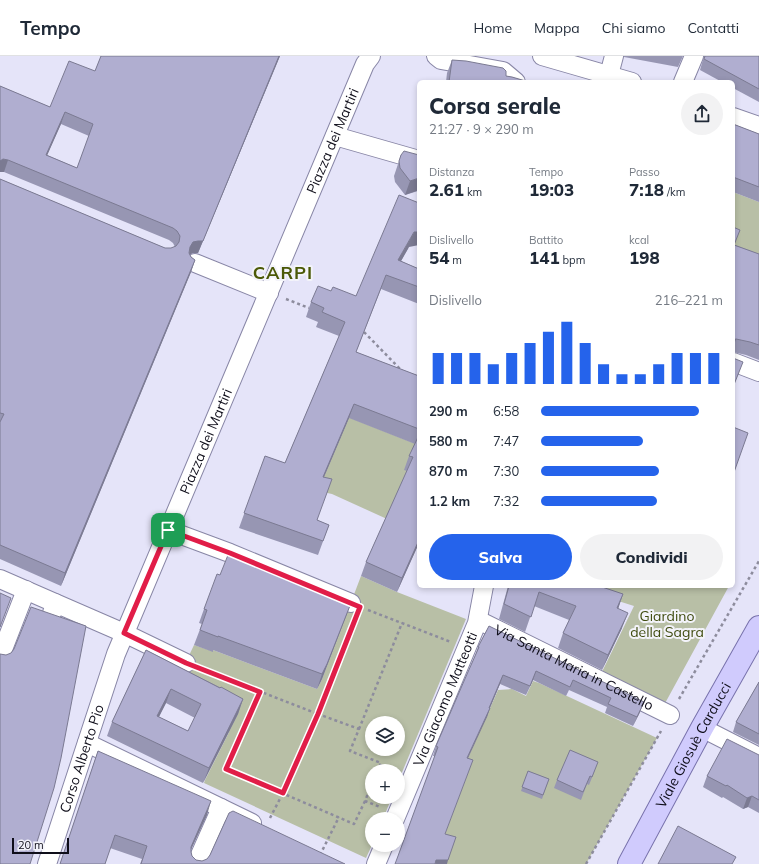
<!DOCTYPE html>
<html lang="it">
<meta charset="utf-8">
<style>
body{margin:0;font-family:Mulish,sans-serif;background:#f2f2f3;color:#1f2937;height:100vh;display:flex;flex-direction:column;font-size:15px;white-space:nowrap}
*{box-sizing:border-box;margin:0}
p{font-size:13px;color:#747a83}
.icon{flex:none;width:22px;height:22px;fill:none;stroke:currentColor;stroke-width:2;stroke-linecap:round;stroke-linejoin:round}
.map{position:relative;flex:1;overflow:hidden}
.panel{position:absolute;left:417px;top:24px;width:318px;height:508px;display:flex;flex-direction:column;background:#fff;border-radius:6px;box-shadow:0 2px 6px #0003}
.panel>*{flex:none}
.buttons{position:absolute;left:365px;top:660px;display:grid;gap:8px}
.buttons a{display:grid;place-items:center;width:40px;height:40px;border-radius:50%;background:#fff;box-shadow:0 2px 6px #0003;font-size:20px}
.scale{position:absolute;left:12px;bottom:10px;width:57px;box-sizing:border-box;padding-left:4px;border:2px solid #0f0e1a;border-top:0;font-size:11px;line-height:14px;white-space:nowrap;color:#0f0e1a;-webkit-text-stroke:3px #f3f3fa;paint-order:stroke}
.pin{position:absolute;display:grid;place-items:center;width:34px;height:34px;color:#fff;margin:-17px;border-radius:8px;box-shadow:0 2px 6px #0006}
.round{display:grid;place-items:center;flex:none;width:42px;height:42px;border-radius:21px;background:#f2f2f3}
.overview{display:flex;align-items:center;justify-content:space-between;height:68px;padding:0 12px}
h1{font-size:22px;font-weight:800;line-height:30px}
.stats{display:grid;grid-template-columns:repeat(3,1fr);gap:6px;height:68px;padding:4px 12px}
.stats div{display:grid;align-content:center}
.stats b{font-size:17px;font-weight:800}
.stats small{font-size:11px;font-weight:400}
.stats p{font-size:11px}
.chart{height:112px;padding:8px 12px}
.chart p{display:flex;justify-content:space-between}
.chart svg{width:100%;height:72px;margin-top:4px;stroke:#2563eb;stroke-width:6}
.primary-button{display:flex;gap:8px;margin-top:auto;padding:8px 12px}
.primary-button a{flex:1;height:46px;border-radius:24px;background:#2563eb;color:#fff;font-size:16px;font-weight:800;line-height:46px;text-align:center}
.primary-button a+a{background:#f2f2f3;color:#1f2937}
ul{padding:0 12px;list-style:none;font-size:13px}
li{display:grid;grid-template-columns:64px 48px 1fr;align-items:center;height:30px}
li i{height:10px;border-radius:5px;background:#2563eb}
header{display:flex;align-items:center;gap:24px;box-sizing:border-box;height:56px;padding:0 20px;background:#fff;border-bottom:1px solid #e0e1e3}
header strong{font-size:19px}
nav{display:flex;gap:22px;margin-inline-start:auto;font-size:14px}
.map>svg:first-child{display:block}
</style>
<header>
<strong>Tempo</strong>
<nav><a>Home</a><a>Mappa</a><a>Chi siamo</a><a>Contatti</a></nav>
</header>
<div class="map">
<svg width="759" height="808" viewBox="0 0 759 808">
<rect width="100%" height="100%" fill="#e5e4f9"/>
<path fill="#b8bfa6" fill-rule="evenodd" d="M733 136 759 146V213L733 193Z
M348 361 416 388 408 416 387 463 332 438 318 435Z
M361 520 397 536 466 563 398 726V715H372V741H392L383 763H372V789L366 802 204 727 205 724 229 676 176 627 194 589 212 595 213 594 317 633 322 623ZM372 667H398V693H372Z
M571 530H729L663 651 600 620 634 550Z
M533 625 539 627 657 682 586 808H422L445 778 469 714 464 711 498 634 512 633 526 640Z"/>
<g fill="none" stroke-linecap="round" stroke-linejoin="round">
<defs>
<g id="minor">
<path d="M436 0 441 4 503 15 516 26"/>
<path d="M542 0 632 26"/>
<path d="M609 19 614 0"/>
<path d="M683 26 694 0"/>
<path d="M733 61 759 70"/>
<path d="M335 80 419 104"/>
<path d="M195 207 269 237"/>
<path d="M733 306 759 316"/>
<path d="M168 474 230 497 351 547"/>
<path d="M0 523 55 547"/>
<path d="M52 557 55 547 124 577 186 607"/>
<path id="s1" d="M478 564 670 659"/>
<path d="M0 601 26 534"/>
<path d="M702 672 759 701"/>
<path d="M87 687 252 767"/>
<path id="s2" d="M395 763 477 567 484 530"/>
<path id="s3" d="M47 808 116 598 365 8 371 0"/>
<path d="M196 808 221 752"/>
<path d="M376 808 384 789"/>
</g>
<g id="major">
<path id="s4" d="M629 808 702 672 759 571"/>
</g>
</defs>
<use href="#minor" stroke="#8886a6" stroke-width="20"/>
<use href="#major" stroke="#7872ac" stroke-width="24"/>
<path stroke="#8d8c9d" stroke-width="2.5" stroke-dasharray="3 3" stroke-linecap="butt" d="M286 243 309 252
M364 276 403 316
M368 554 451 586
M202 613 318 658 355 564
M260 636 226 713 354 768 365 745
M679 643 759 505
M359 673 402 567
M372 728 365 745 380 751
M270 762 283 737 318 658 359 673 350 695 381 707 378 715
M320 799 339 761
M586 808 661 675"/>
<use href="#minor" stroke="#fff" stroke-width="18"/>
<use href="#major" stroke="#d0cbfd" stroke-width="22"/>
</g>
<path fill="#9796b3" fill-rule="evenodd" d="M101 0H280L198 197H193L190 198 191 201 195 204 191 216 61 530 0 503V123L165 192H171L175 191 173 187 169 184 4 116H0V30L50 51 95 15ZM61 68 89 80 77 112 47 99Z
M624 0H683L678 11 624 1Z
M704 0H759V46L733 32V26H722L700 14Z
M452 4 506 20 529 26H446L447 17Z
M733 68 759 78V146L733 136Z
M401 99 418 135 405 139 395 126 394 120Z
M733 171 735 189 759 198V304L746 299 733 296Z
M409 191 401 205 419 213V248L381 233 356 296 419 320V487L397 536 361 520 366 506 407 415 404 414 409 400 415 388 349 362 324 421 317 464 329 469 318 499 239 472 265 400 285 407 339 280 316 271 318 266 306 261 311 246 331 235 356 240Z
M246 507 351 547 322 623 317 633 213 594V596L194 589 202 568 199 567 204 553 220 519Z
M508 530H599L623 538 618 553 622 572 602 614 558 592 563 577 569 564 534 550 525 576 499 563Z
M489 570 640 656 633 670 605 657 607 651 569 634 566 640 533 624 526 639 500 628 490 652 487 661 398 800 435 700H433L436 690 475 600 478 591Z
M146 594 243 643 238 658 203 727 107 680 112 666ZM166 647 195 662 188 675 159 661Z
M759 626V689L733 676 736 666Z
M98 695 207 759 191 794V796L192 800 196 804 202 805 345 808H140L142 803 110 792 105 808H60Z
M759 699V757L748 751 743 753 723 741 722 742 703 731 707 720Z
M595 714 589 729 587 728 581 744 554 732 557 724Z
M528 715 549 723 542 743 521 735Z"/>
<path fill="#7b7a92" d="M279 0H280L198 197H193L189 199 190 191Z
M65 56 61 68 42 111 46 99Z
M3 103 8 104 4 116H0V105Z
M419 122V134L405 139 410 125Z
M414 176H419V189L409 191 393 219 398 204Z
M195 204 191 216 61 530 65 517Z
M736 283 733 292V284Z
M354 348 349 362 318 435 323 421Z
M419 484V487L397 536 402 522Z
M623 538 618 553 617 552Z
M351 547 322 623 317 633 322 618Z
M628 557 622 572 602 614 608 599Z
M536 615 533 624 526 639 530 630Z
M503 619 500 628 486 661 489 652Z
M171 633 166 647 152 674 157 660Z
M243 643 238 658 203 727 209 712Z
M644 646 640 656 633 670 637 661Z
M490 652 487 661 464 711 467 702Z
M752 740 748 751 743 753 747 742Z
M211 745 207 759 186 804 191 791Z
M436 804H448L447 808H435Z"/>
<path fill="#b0aed0" stroke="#7b7a92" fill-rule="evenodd" d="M101 0H279L203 185H198L193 186 190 191 189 197 191 201 195 204 65 517 0 489V366L4 358 0 357V123L165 192H171L176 190 179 186 180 180 177 175 173 172 8 104 3 103 0 105V30L50 51 69 5 95 15ZM65 56 93 68 77 112 46 99Z
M705 0H759V33L704 3Z
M452 4 466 5 503 12 506 15V20L512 21 529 26H449Z
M733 68 759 78V131L733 121Z
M404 95 419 99V122L410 125 400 112 399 105 401 99Z
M399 139 419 147V176H414L398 204 419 213V231L386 219 356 296 419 320V373L354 348 323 421 332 423 317 464 329 469 323 485 244 457 265 400 285 407 345 266 322 256 324 252 311 246 318 230 331 235 333 231 356 240Z
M733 171 740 174 734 189 759 198V289L750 286 736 283 733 284Z
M733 302 743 306 733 331Z
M733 371 748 377 733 419Z
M419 379V484L402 522 366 506 413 401 409 400Z
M228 499 246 506V507L351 547 327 608 322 618 218 580V581L200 574 207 554 204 553 217 518 220 519Z
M509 530H599L623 538 617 552 628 557 608 599 563 577 576 550 539 536 531 561 504 548Z
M0 537 11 542 0 571Z
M31 551 86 570 61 702 54 732 30 808H0V598L6 599 11 597 14 593Z
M489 570 644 646 637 661 608 648 611 642 573 624 570 631 536 615 530 630 503 619 489 652H490L467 702 473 704 445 778 456 781 448 804H436L435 808H395L398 800 438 691 436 690 464 625 479 591H478Z
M146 594 220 632 221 631 243 643 209 712 112 666ZM171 633 201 648 188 675 157 660Z
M759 626V678L736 666Z
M727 683 759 699V744L752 740 747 742 727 729 726 730 707 720Z
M570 694 598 706 592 721 590 720 583 736 557 724Z
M98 695 211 745 191 791V796L192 800 196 804 202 805 207 803 210 799 229 757 233 755 345 808H141L147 790 115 779 105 808H60Z
M528 715 549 723 543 739 522 731Z
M678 770 736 801 732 808H658Z"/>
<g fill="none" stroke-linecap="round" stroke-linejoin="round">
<defs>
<path id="route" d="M168 474 230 497 360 551 318 658 283 737 226 713 260 636 186 607 124 577Z"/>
</defs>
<use href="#route" stroke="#fff" stroke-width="8"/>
<use href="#route" stroke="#e11d48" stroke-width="5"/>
</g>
<g text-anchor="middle" stroke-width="4" stroke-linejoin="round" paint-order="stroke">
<g font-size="14" fill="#0f0e1a" stroke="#f3f3fa">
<text dy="5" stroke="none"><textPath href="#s3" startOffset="778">Piazza dei Martiri</textPath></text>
<text dy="5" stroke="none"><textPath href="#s3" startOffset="452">Piazza dei Martiri</textPath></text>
<text dy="5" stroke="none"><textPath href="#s1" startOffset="107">Via Santa Maria in Castello</textPath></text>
<text dy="5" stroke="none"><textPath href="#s2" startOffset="130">Via Giacomo Matteotti</textPath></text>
<text dy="5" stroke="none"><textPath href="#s4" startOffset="135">Viale Giosuè Carducci</textPath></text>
<text dy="5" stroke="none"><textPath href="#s3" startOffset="111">Corso Alberto Pio</textPath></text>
</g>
<g font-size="14" fill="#3f4b0f" stroke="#f3f3fa">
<text x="667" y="565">Giardino<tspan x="667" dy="16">della Sagra</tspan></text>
</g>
<g font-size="18" font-weight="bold" letter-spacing="1" fill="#4b5907" stroke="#f3f3fa">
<text x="283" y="223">CARPI</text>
</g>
</g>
</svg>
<div class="buttons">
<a><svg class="icon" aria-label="layers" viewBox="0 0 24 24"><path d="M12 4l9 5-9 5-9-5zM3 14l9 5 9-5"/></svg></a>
<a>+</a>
<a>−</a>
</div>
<div class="scale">20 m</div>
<div class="pin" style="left:168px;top:474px;background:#1e9e55"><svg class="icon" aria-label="arrive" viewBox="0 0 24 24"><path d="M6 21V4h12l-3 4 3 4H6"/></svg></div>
<section class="panel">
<div class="overview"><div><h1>Corsa serale</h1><p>21:27 · 9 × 290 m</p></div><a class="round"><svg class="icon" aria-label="share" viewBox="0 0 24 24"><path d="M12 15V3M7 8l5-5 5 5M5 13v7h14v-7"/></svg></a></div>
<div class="stats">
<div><p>Distanza</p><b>2.61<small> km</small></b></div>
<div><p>Tempo</p><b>19:03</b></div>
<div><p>Passo</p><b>7:18<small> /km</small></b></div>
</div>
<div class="stats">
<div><p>Dislivello</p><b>54<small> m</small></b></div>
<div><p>Battito</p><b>141<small> bpm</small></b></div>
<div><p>kcal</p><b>198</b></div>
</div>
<div class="chart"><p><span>Dislivello</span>216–221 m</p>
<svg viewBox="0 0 160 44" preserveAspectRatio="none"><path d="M5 44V25M15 44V25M25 44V25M35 44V32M45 44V25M55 44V19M65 44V12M75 44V6M85 44V19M95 44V32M105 44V38M115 44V38M125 44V32M135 44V25M145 44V25M155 44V25"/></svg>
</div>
<ul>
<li><b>290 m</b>6:58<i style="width:87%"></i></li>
<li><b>580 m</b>7:47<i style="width:56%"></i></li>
<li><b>870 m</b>7:30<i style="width:65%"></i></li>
<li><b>1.2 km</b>7:32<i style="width:64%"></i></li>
</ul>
<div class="primary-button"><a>Salva</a><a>Condividi</a></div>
</section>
</div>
